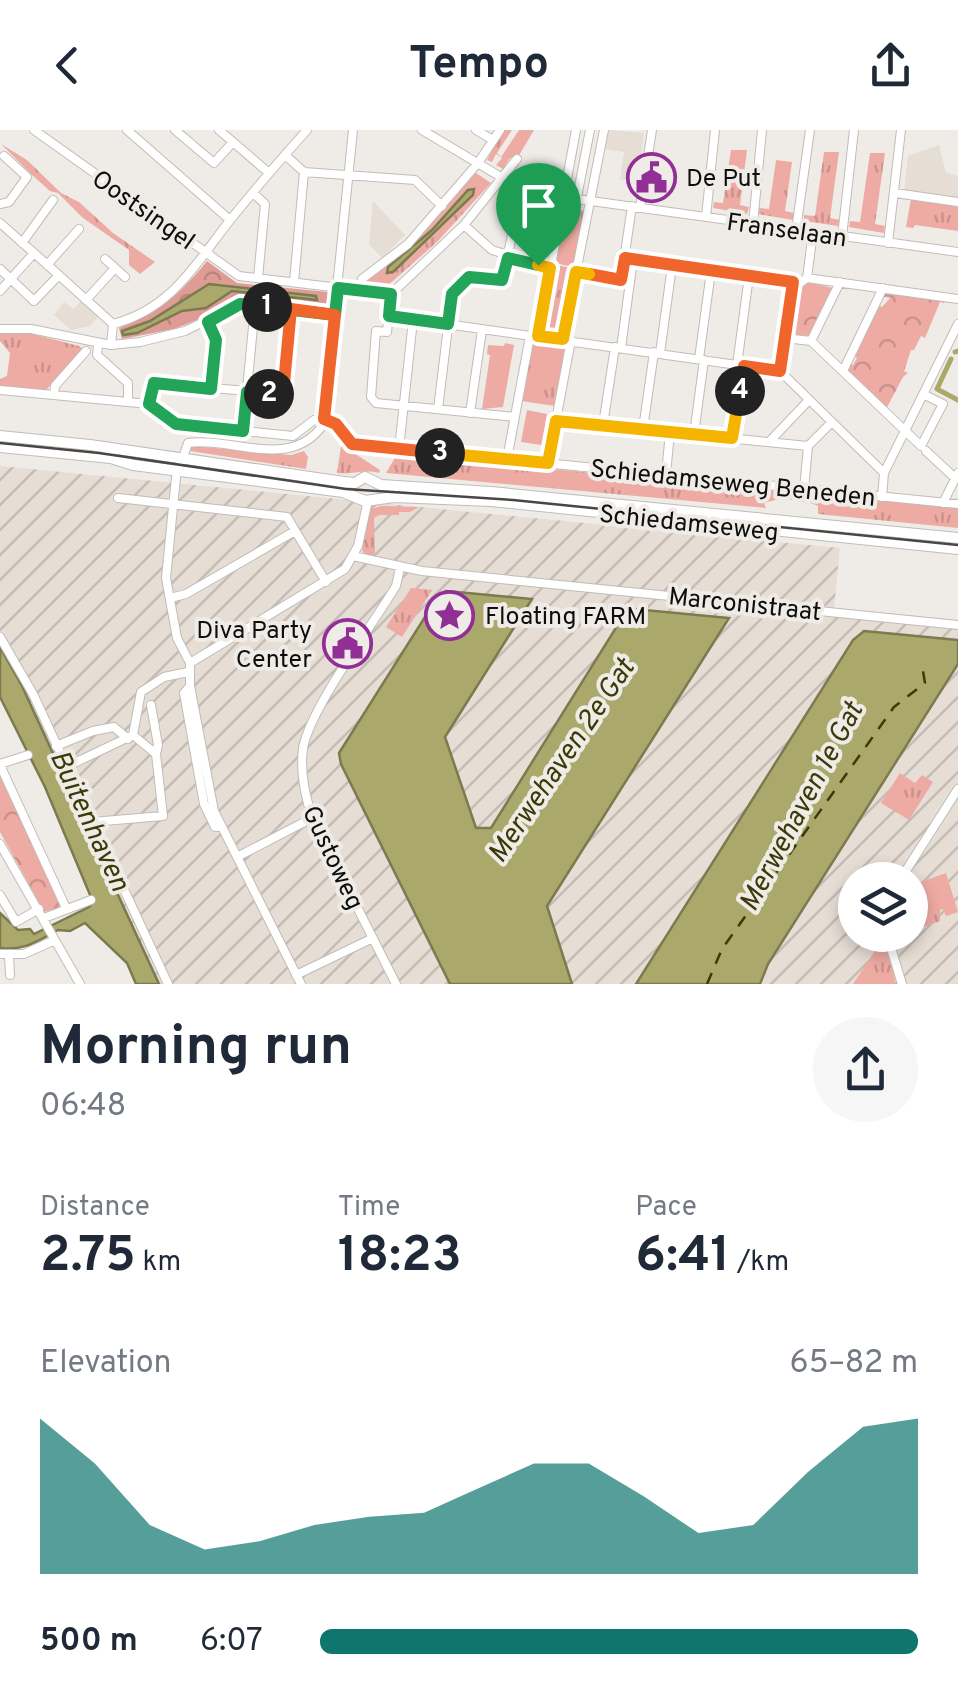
<!DOCTYPE html>
<meta charset="utf-8">
<style>
body{margin:0;font-family:Overpass,sans-serif;background:#f6f6f7;color:#1f2937;height:100vh;display:flex;flex-direction:column;font-size:38px;white-space:nowrap}
*{box-sizing:border-box;margin:0}
p{font-size:32px;color:#747a83}
.icon{flex:none;width:55px;height:55px;fill:none;stroke:currentColor;stroke-width:2;stroke-linecap:round;stroke-linejoin:round}
.map{position:relative;height:854px;overflow:hidden}
.sheet{display:flex;flex-direction:column;background:#fff;flex:1}
.sheet>*{flex:none}
.fabs{position:absolute;left:838px;top:732px;display:grid;gap:20px}
.fabs a{display:grid;place-items:center;width:90px;height:90px;border-radius:50%;background:#fff;box-shadow:0 5px 15px #0003;font-size:50px}
.pin{position:absolute;display:grid;place-items:center;width:85px;height:85px;color:#fff;margin:-102px -42px;border-radius:50% 50% 50% 0;rotate:-45deg;box-shadow:0 0 10px #0007}
.pin .icon{rotate:45deg}
.km{position:absolute;width:50px;height:50px;margin:-25px;border-radius:50%;background:#222;color:#fff;font-size:28px;line-height:50px;text-align:center}
.round{display:grid;place-items:center;flex:none;width:105px;height:105px;border-radius:52px;background:#f6f6f7}
.summary{display:flex;align-items:center;justify-content:space-between;height:170px;padding:0 40px}
h1{font-size:55px;font-weight:700;line-height:75px}
.stats{display:grid;grid-template-columns:repeat(3,1fr);gap:15px;height:170px;padding:10px 40px}
.stats div{display:grid;align-content:center}
.stats b{font-size:50px;font-weight:700}
.stats small{font-size:28px;font-weight:400}
.stats p{font-size:28px}
.chart{height:280px;padding:20px 40px}
.chart p{display:flex;justify-content:space-between}
.chart svg{width:100%;height:180px;margin-top:10px;fill:#0f766e;opacity:.7}
ul{padding:0 40px;list-style:none;font-size:32px}
li{display:grid;grid-template-columns:160px 120px 1fr;align-items:center;height:75px}
li i{height:25px;border-radius:12px;background:#0f766e}
header{display:flex;justify-content:space-between;align-items:center;height:130px;padding:0 40px;background:#fff;font-size:45px;font-weight:700}
.map>svg:first-child{display:block}
</style>
<header><svg class="icon" aria-label="back" viewBox="0 0 24 24"><path d="M15 5l-7 7 7 7"/></svg>Tempo<svg class="icon" aria-label="share" viewBox="0 0 24 24"><path d="M12 15V3M7 8l5-5 5 5M5 13v7h14v-7"/></svg></header>
<div class="map">
<svg width="958" height="854" viewBox="0 0 958 854">
<defs>
<pattern id="industrial-furrows" width="10" height="10" patternUnits="userSpaceOnUse" patternTransform="scale(2.5)"><rect width="10" height="10" fill="#e6ddd4"/><path d="M-1 1l2-2M0 10L10 0M9 11l2-2" fill="none" stroke="#c4bcb5"/></pattern>
<pattern id="grass-tufts" width="24" height="20" patternUnits="userSpaceOnUse" patternTransform="scale(2.5)"><rect width="24" height="20" fill="#eeaba4"/><path d="M3 7l-1-3M5 7V3M7 7l1-3M15 17l-1-3M17 17v-4M19 17l1-3" fill="none" stroke="#cb928c"/></pattern>
<pattern id="forest-crowns" width="20" height="18" patternUnits="userSpaceOnUse" patternTransform="scale(2.5)"><rect width="20" height="18" fill="#de9c95"/><path d="M2 6a3 3 0 1 1 6 0M12 15a3 3 0 1 1 6 0" fill="none" stroke="#bd857f"/></pattern>
<pattern id="park-crowns" width="20" height="18" patternUnits="userSpaceOnUse" patternTransform="scale(2.5)"><rect width="20" height="18" fill="#eeaba4"/><path d="M2 6a3 3 0 1 1 6 0M12 15a3 3 0 1 1 6 0" fill="none" stroke="#cb928c"/></pattern>
</defs>
<rect width="100%" height="100%" fill="#efece8"/>
<path fill="#e6ddd4" d="M609 0 644 3 637 52 620 49 624 22 605 19Z
M939 15 946 43 958 46V69L904 61 908 26Z
M373 71 405 105 382 128 369 114Z
M81 171 98 187 90 196 71 200 54 185 64 172 74 179Z"/>
<path fill="url(#industrial-furrows)" fill-rule="evenodd" d="M0 336 840 418 834 478 958 490V854H146L0 546ZM855 750H910V805H855Z"/>
<path fill="url(#grass-tufts)" d="M502 0H512L497 23 501 27 519 0H534L518 27 510 28 503 39 496 35 502 28 496 24 492 32 487 30Z
M1 14 27 30 61 63 79 72 113 103 155 132 140 144 129 135V120L83 88 58 63 50 61 32 45Z
M731 20H747L740 75 749 77 747 84 713 78 714 72 723 73Z
M824 22H839L830 88 840 90 838 96 804 91V85L815 86Z
M870 23H885L875 94 885 96 884 103 849 97 850 91 860 92Z
M776 30 792 32 785 81 794 83 793 90 758 84 759 78 769 79Z
M473 41 491 53 437 112 385 158 367 153 366 149 445 75Z
M911 69 958 76V101L915 95 913 98 906 97Z
M566 77 584 81 573 137 555 133Z
M554 135 573 138 561 202 542 200Z
M0 202 29 203 79 216 83 219 46 260 0 256V249L7 246 10 223 0 211Z
M532 213 565 217 555 276 521 271Z
M192 316 291 325 304 321 308 327 306 339 190 321Z
M341 316 353 318 357 325 380 340 379 343C364 339 352 345 337 343Z
M399 321H405V325L958 378V398L818 384V376C808 370 796 374 786 367L764 373 766 378 386 343Z
M382 376 419 377 410 382H399V385H379L374 388 375 423 373 426 364 424 362 418 370 379Z
M411 458 432 460 402 507 386 497Z
M900 643 915 653 922 645 933 652 909 690 881 673Z
M946 743 958 782 946 786 943 779 940 780V791L917 799C906 766 913 779 918 753Z
M880 813 888 819 896 854H853Z"/>
<path fill="url(#forest-crowns)" fill-rule="evenodd" d="M207 131 237 153 328 162 326 179 238 168 207 186 174 199 122 209 119 198C158 184 182 162 207 131ZM217 154 316 166 317 170 232 161 206 178 182 181 137 203 122 201C141 194 158 188 175 177 191 168 199 159 217 154Z"/>
<path fill="url(#park-crowns)" d="M808 152 833 158 810 206 792 205 789 201 795 159Z
M884 160 946 169 944 173 940 172 925 208 921 206 914 220H911L904 241 908 243 903 247 885 281 843 240 847 232 853 235 857 228 851 224 876 174 882 177 890 168 880 166Z
M0 638 62 777 44 782 0 702Z"/>
<path fill="#eeaba4" d="M505 213 514 215 503 277 482 279 490 225 487 224 488 215 504 216Z
M527 280 547 284 542 315 521 312Z"/>
<path fill="#aba86b" stroke="#7c7a4f" stroke-width="2.5" d="M474 59 473 65 393 142 387 143 388 137 432 100 468 60Z
M209 154 316 166 317 170 232 161 206 178 182 181 137 203 123 205 122 201 150 191Z
M446 461 532 469 445 607 476 698H491L622 488 634 479 729 488 547 776 572 854H450L341 634 339 623 430 479Z
M864 501 958 510V534L768 834 760 854H636L853 510Z
M0 517 22 556 159 854H136L127 833 85 793 70 801 58 800C37 811 25 821 0 818V783L18 800 30 799 34 804 89 777 93 772 45 657 0 567Z"/>
<g fill="none" stroke-linecap="round" stroke-linejoin="round">
<path stroke="#aba86b" stroke-width="5" d="M955 222 958 221
M951 229 937 259 958 270"/>
<path stroke="#3d3a08" stroke-width="2.5" stroke-dasharray="12 10" stroke-linecap="butt" d="M707 854 722 819 894 577 925 553 923 541"/>
<defs>
<path id="minor" d="M34 0 239 146 391 164 387 202 376 201 371 267 376 273 515 287
M127 0 230 90
M175 0 214 33 233 12
M219 0 269 43
M422 0 526 62 958 122
M476 0 493 10
M285 25 304 42 415 50 442 76
M253 63 265 74 258 148
M895 63 958 72
M577 67 590 0
M0 74 9 72 27 47 4 26
M640 77 652 0
M706 87 715 0
M0 93 60 146
M753 94 762 0
M464 95 492 120 508 125
M796 100 810 0
M842 107 854 0
M22 113 53 70
M888 113 901 0
M508 128 550 138
M105 129 125 147
M625 129 793 153H800L807 148 958 169
M47 135 79 99
M0 139 34 171 59 145
M576 142 626 150
M62 148 113 194
M807 148 813 102
M621 150 632 76
M294 152 304 42
M0 161 34 123
M360 161 362 149 408 114 478 33 500 0
M391 164 464 95 517 29
M86 170 115 138
M389 186 780 241 884 343
M208 192 216 210 211 259
M0 199H31L111 215 140 212 185 201 240 174 335 185
M538 206 576 0
M784 208 811 211 921 316 943 274 923 264
M563 209 604 0
M811 211 840 152
M98 214 97 225 128 253V272
M111 215 113 194C172 179 196 133 231 89 256 58 281 29 307 0
M621 218 633 130
M660 223 672 136
M699 229 711 141
M737 235 749 146
M780 241 793 153
M843 241 883 158
M0 260 149 274
M54 265 55 256 86 221
M149 274 154 253 282 264 291 179
M149 274 176 294 293 306 314 290
M438 279 452 164 469 147 499 151 503 149 521 60
M470 283 482 200
M325 289 336 293 353 314 958 374
M556 291 808 316
M603 295 615 217
M643 299 654 222
M243 301 255 176
M694 304 704 230
M732 308 744 236
M769 312 809 270
M399 319 413 190
M926 321 955 348
M507 329 530 206
M548 333 571 210
M666 344 670 302
M804 359 808 316 832 292
M882 367 884 343 958 194
M118 368 287 387 326 452
M943 373 958 343
M353 426 422 441 958 495
M170 468 186 464 295 401
M0 507 33 564 168 854
M190 533 345 439 358 416 368 370
M190 556 184 563 204 674 215 697H222
M133 605 156 624
M56 616 93 601 114 597 128 609
M0 634 28 625
M0 635 66 778
M66 637 133 605 141 562 164 547 188 542
M92 692 163 686 156 624 158 615 151 575
M0 714 80 854
M237 727 312 688
M900 750 958 659
M0 765 16 792 39 779
M44 788 91 770
M887 805 902 854
M0 824H24L55 810
M9 826 10 845
M296 845 373 808
M301 854 214 681 190 556V533L177 508 166 448 176 347 188 313C235 307 290 341 323 295L353 0
M396 854 312 688C305 664 300 643 303 618 310 579 373 494 396 456L400 438"/>
<path id="major" d="M0 306 90 315 344 352 355 353 365 347 381 355 491 362 958 408
M0 317 111 328 133 335 343 362 365 371 394 367 491 371 958 419"/>
</defs>
<use href="#minor" stroke="#c0bcb9" stroke-width="10"/>
<use href="#major" stroke="#c0bcb9" stroke-width="12"/>
<use href="#minor" stroke="#fff" stroke-width="8"/>
<use href="#major" stroke="#fff" stroke-width="10"/>
<path stroke="#494746" stroke-width="2.5" d="M0 313 99 323 346 359 513 370 958 415"/>
</g>
<g fill="none" stroke-linecap="round" stroke-linejoin="round">
<defs>
<path id="split-1" d="M267 177 335 185 338 158 391 164 389 186 448 194 452 164 469 147 502 150 508 128 538 135"/>
<path id="split-2" d="M267 177 240 174 208 192 216 210 211 259 154 253 149 274 176 294 243 301 247 262 269 264"/>
<path id="split-3" d="M269 264H283L291 179 335 185 324 289 336 294 352 314 440 323"/>
<path id="split-4" d="M440 323 548 333 556 291 732 308 740 261"/>
<path id="split-5" d="M589 144 621 150 625 128 793 152 780 241 744 236 740 261"/>
<path id="split-6" d="M538 135 550 138 538 206 563 209 576 142 589 144"/>
</defs>
<use href="#split-1" stroke="#fff" stroke-width="20"/>
<use href="#split-2" stroke="#fff" stroke-width="20"/>
<use href="#split-3" stroke="#fff" stroke-width="20"/>
<use href="#split-4" stroke="#fff" stroke-width="20"/>
<use href="#split-5" stroke="#fff" stroke-width="20"/>
<use href="#split-6" stroke="#fff" stroke-width="20"/>
<use href="#split-1" stroke="#22a559" stroke-width="12"/>
<use href="#split-2" stroke="#22a559" stroke-width="12"/>
<use href="#split-3" stroke="#f0652b" stroke-width="12"/>
<use href="#split-4" stroke="#f5b400" stroke-width="12"/>
<use href="#split-5" stroke="#f0652b" stroke-width="12"/>
<use href="#split-6" stroke="#f5b400" stroke-width="12"/>
</g>
<defs>
<symbol id="civic-ring" viewBox="-11 -11 22 22"><circle r="9.5" fill="#efece8" stroke="#912f96" stroke-width="1.5"/><path d="M-.6-6.5H3V-4.5H.6V-3L4-1V1h2V6H-6V1h2V-1L-.6-3ZM-1.2 2.5V6h2.4V2.5Z" fill="#912f96"/></symbol>
<symbol id="sight-ring" viewBox="-11 -11 22 22"><circle r="9.5" fill="#efece8" stroke="#912f96" stroke-width="1.5"/><path d="M0-6L1.8-2.2L6-1.7L2.9 1.2L3.7 5.4L0 3.3L-3.7 5.4L-2.9 1.2L-6-1.7L-1.8-2.2Z" fill="#912f96"/></symbol>
</defs>
<g fill-rule="evenodd">
<use href="#civic-ring" x="624" y="20" width="55" height="55"/>
<use href="#sight-ring" x="422" y="458" width="55" height="55"/>
<use href="#civic-ring" x="320" y="486" width="55" height="55"/>
</g>
<g text-anchor="middle" stroke-width="8" stroke-linejoin="round" paint-order="stroke">
<g font-size="25" fill="#0f0e0d" stroke="#efece8" text-anchor="start">
<text x="686" y="56">De Put</text>
<text x="485" y="494">Floating FARM</text>
<text x="312" y="508" text-anchor="end">Diva Party<tspan x="312" dy="29">Center</tspan></text>
</g>
<g font-size="25" fill="#0f0e0d" stroke="#efece8">
<text transform="translate(144 79) rotate(35)" y="9">Oostsingel</text>
<text transform="translate(787 99) rotate(8)" y="9">Franselaan</text>
<text transform="translate(733 352) rotate(6)" y="9">Schiedamseweg Beneden</text>
<text transform="translate(689 392) rotate(6)" y="9">Schiedamseweg</text>
<text transform="translate(745 473) rotate(6)" y="9">Marconistraat</text>
<text transform="translate(334 727) rotate(65)" y="9">Gustoweg</text>
</g>
<g font-size="28" font-style="italic" fill="#3d3a08" stroke="#efece8">
<text transform="translate(560 630) rotate(-56)" y="10">Merwehaven 2e Gat</text>
<text transform="translate(800 676) rotate(-62)" y="10">Merwehaven 1e Gat</text>
<text transform="translate(91 690) rotate(65)" y="10">Buitenhaven</text>
</g>
</g>
</svg>
<div class="fabs">
<a><svg class="icon" aria-label="layers" viewBox="0 0 24 24"><path d="M12 4l9 5-9 5-9-5zM3 14l9 5 9-5"/></svg></a>
</div>
<div class="pin" style="left:538px;top:135px;background:#1e9e55"><svg class="icon" aria-label="arrive" viewBox="0 0 24 24"><path d="M6 21V4h12l-3 4 3 4H6"/></svg></div>
<b class="km" style="left:267px;top:177px">1</b>
<b class="km" style="left:269px;top:264px">2</b>
<b class="km" style="left:440px;top:323px">3</b>
<b class="km" style="left:740px;top:261px">4</b>
</div>
<section class="sheet">
<div class="summary"><div><h1>Morning run</h1><p>06:48</p></div><a class="round"><svg class="icon" aria-label="share" viewBox="0 0 24 24"><path d="M12 15V3M7 8l5-5 5 5M5 13v7h14v-7"/></svg></a></div>
<div class="stats">
<div><p>Distance</p><b>2.75<small> km</small></b></div>
<div><p>Time</p><b>18:23</b></div>
<div><p>Pace</p><b>6:41<small> /km</small></b></div>
</div>
<div class="chart"><p><span>Elevation</span>65–82 m</p>
<svg viewBox="0 0 160 44" preserveAspectRatio="none"><path d="M0 44V6L10 17L20 32L30 38L40 36L50 32L60 30L70 29L80 23L90 17L100 17L110 25L120 34L130 32L140 19L150 8L160 6V44z"/></svg>
</div>
<ul>
<li><b>500 m</b>6:07<i style="width:100%"></i></li>
</ul>
</section>
